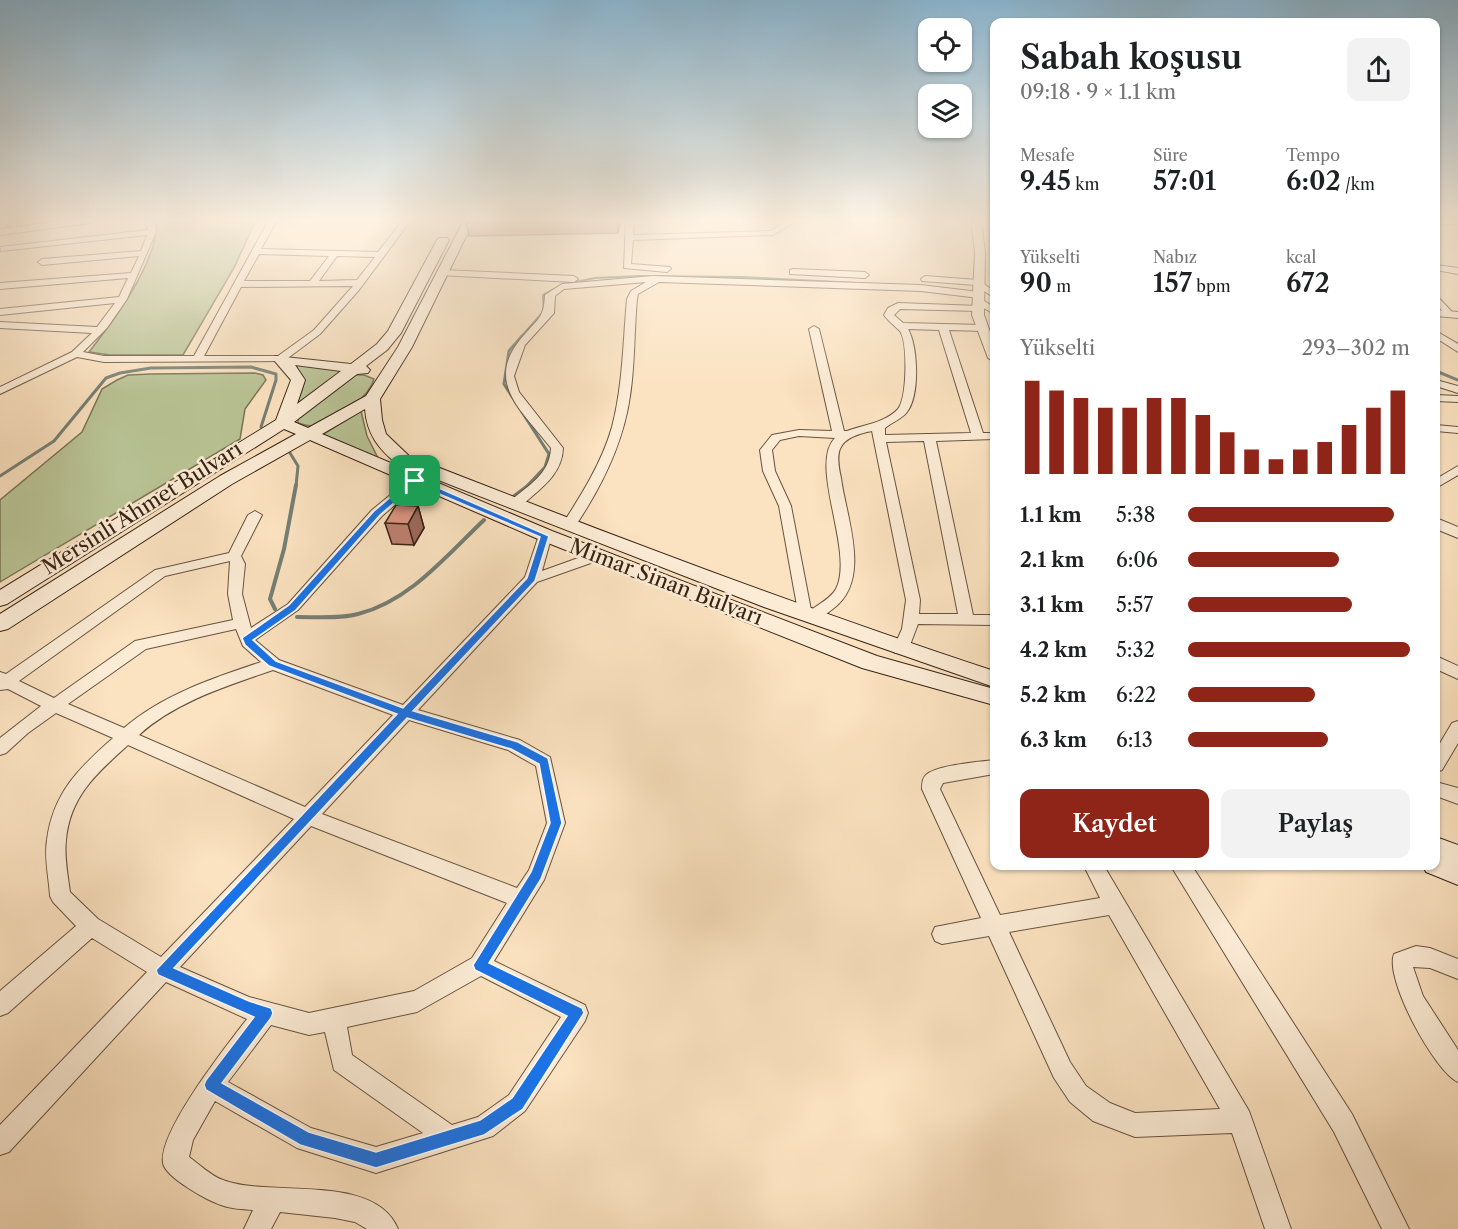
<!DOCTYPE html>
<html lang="tr">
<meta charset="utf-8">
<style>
body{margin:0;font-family:"Libre Caslon Text",serif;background:#f2f2f2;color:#202124;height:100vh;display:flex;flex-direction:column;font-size:22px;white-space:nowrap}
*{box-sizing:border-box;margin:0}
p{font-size:20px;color:#757577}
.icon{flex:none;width:33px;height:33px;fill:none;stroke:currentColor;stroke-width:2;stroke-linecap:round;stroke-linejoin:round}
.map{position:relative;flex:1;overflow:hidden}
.details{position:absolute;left:990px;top:18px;width:450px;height:852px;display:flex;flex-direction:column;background:#fff;border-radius:12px;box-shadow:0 2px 4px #0004}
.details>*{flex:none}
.fabs{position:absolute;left:918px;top:18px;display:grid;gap:12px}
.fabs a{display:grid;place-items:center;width:54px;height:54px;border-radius:12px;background:#fff;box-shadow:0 2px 4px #0004;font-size:30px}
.pin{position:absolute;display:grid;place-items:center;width:51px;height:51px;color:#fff;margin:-26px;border-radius:12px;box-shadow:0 3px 9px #0006}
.round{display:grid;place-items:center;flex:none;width:63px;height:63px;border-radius:12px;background:#f2f2f2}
.head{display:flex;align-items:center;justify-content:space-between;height:102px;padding:0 30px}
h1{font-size:33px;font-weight:600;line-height:45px}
.metrics{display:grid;grid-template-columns:repeat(3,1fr);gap:9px;height:102px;padding:6px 30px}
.metrics div{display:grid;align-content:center}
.metrics b{font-size:26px;font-weight:600}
.metrics small{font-size:16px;font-weight:400}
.metrics p{font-size:16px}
.chart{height:168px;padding:12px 30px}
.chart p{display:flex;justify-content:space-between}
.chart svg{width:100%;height:108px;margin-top:6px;stroke:#8f2418;stroke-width:6}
.action{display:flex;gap:12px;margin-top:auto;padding:12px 30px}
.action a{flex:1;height:69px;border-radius:12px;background:#8f2418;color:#fff;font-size:24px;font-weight:600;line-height:69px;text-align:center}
.action a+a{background:#f2f2f2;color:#202124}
ul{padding:0 30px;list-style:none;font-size:20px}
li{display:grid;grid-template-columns:96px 72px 1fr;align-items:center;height:45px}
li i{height:15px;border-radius:8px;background:#8f2418}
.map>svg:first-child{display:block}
</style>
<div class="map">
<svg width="1458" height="1229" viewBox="0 0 1458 1229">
<rect width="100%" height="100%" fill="#fbe2c0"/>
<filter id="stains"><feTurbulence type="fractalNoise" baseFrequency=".00333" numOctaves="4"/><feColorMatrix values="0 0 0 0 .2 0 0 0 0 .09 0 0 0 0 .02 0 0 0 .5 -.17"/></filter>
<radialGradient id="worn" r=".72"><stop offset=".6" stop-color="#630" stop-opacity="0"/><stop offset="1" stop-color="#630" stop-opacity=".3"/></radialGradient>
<path fill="#b9c496" stroke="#787455" stroke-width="1.5" d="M157 220H256L234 268 183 355H110L89 352C114 320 158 262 157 220Z
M294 363 345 369 296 408 305 380Z
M255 373 263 375 266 380 245 409 240 439 0 582V500L82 432 102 389 117 380 128 375 151 374Z
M356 375H364L374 379C369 398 340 417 321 425 314 428 305 425 298 423V419Z
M361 411 367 436 378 458 322 435Z"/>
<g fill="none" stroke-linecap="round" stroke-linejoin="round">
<path stroke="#757f75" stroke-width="2" d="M521 337 544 311 543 295 561 285 595 278 639 276 742 277 856 283"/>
<path stroke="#757f75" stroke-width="3" d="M522 336 509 351 504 384 549 454 545 467 527 486
M1436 371 1458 380
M290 453 298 466 296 486
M0 476 54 441 106 378 120 373 151 368 251 367 276 374V380L261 427"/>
<path stroke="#757f75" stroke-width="4" d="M513 497 529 485
M275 609 270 599 284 549 296 485
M297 617C317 617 338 619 358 614 410 601 447 555 484 520"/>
<defs>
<path id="minor" d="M10 220H18L15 228 8 226Z
M145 220H153L156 232 127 299 107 328 83 352 104 356H194L269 220H277L261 249 378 252 403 220H411L359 290 320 334 284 361 104 362 77 357 0 394V387L72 352 92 333 0 328V322L97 327 115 303 0 315V309L119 297 128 278 0 289V283L131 273 139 256 42 265 38 262 42 259 141 251 147 235 1 251 0 247 148 230ZM259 254 329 256 310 281H244ZM337 256 375 257 357 280 319 281ZM353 286 314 330 278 356H204L241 287Z
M626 220H634L633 235 771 231 782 224V220H790V225L773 235 633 240 631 264 670 267 671 269 667 272 624 268Z
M1436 265 1458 268V274L1436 270Z
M793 269 865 272 869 275 865 278 790 274V270Z
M442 270 574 276 578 279 574 282 439 275 438 273Z
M653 276 921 285 979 292 984 295 979 298 921 291 659 282 638 294 637 299C634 331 635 364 630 396 623 445 601 488 574 528L569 529 562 525C582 494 602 462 612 427 623 385 623 342 627 299L631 291 646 282 564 289 555 296 554 313 525 345 514 376 519 392 563 448C562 476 538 490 520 507H510L509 504 510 501C528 486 550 474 551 448 521 409 482 381 525 334 539 318 544 317 545 295L562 284Z
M925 276 978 280 994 291V298L976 285 922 281 921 279Z
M1436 295 1452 312V316H1446L1436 303Z
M979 298 994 307V314L982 307 978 311 900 309 894 315 903 323 983 325 988 328 983 331 949 330 983 433H994V439L936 441 973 615H994V625L918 624 907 653H895L893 649 902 629 906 600 872 431C862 433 846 437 841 447 836 455 839 469 841 478 846 517 872 579 834 608 819 620 817 621 799 617L779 506 763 471 760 450 772 435 799 430 832 431 809 329 814 326 819 329 844 431H847C863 425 885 423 898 409 907 398 908 343 900 331 895 326 889 322 884 315L888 308 898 303 980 306 974 301ZM908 329 939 330 971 433 885 435V428C892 422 902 419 907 412 920 395 918 347 908 329ZM799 436 835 438C808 465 855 552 836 589 831 598 819 604 811 610L791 506 775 471 772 450 780 440ZM924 441 958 614H919L920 600 886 442Z
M1436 331 1458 344V352L1436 338Z
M1436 380 1458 386V393L1436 386Z
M1436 395 1458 396V402L1436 401Z
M1436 425 1458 427V433L1436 431Z
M1458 466V475L1436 488V479Z
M415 477 421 481 419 484 382 516 298 610 255 640 279 660 403 705 525 577 540 532 545 531 552 535 542 571 595 552H605L607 555 605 558 537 582 418 710 520 740 550 757 565 823 544 880 494 961 585 1005 588 1013 585 1021 525 1111 493 1136 376 1173 297 1148 215 1101 193 1140 189 1157C199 1164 211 1176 223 1180 269 1198 375 1172 398 1229H367L355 1222 335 1218 280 1212 271 1229H244L253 1210C242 1209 231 1209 221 1205 208 1201 165 1177 163 1163 158 1132 227 1045 247 1019L166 982 9 1152 0 1155V1125L147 972 92 938 8 1013 0 1016V991L76 926 53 902 50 896C49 878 44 858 47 840 53 793 79 768 113 738L56 713 28 733 6 753 0 755V738L41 706 8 689 0 690V672L6 674 155 570 229 553 248 515 255 511 262 515 241 556 245 564 242 594 251 628 288 604 372 510 411 478ZM230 561 228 594 233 620 135 641 54 698 19 681 165 576ZM236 629 243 646 261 662C213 678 162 695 124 728L68 704 146 649ZM273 670 393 715 305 807 139 735C175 702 227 686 273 670ZM409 720 508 750 536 766 547 823 529 870 517 888 322 814ZM128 745 294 819 161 957 98 919 70 892C68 876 64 857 66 840 70 796 97 773 128 745ZM311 826 507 903 472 958 414 991 309 1013 249 997 180 967ZM481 976 561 1017 509 1095 478 1117 452 1125 352 1055 347 1027 417 1012ZM271 1025 309 1035 325 1032 334 1070 423 1133 376 1147 311 1128 228 1082Z
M1436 656 1458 666V679L1436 669Z
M1458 721V743L1442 770 1436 772V750L1452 723Z
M994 760V774L943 783 940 789 1000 915 1100 898 1084 866H1104L1249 1111 1291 1229H1265L1232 1133 1135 1137 1093 1121 1070 1102 1054 1078 989 936 942 944 935 941 932 934 935 927 981 918 922 789C922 785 922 778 926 775 936 765 979 762 994 760ZM1109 915 1220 1109 1135 1113 1110 1103 1086 1086 1070 1062 1009 932Z
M1436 782 1458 788V804L1436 796Z
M1171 866H1192L1352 1114 1409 1229H1382L1334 1132Z
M1416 946 1430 948 1458 959V979L1430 968 1413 967 1423 996 1458 1050V1082C1435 1072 1384 979 1394 954Z"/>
<path id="tertiary" d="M69 220H95L90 223 0 235V229Z
M971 220H981L985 252 984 315 994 343V362L988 358 972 315 975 252Z
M1436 220H1458V224L1436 225Z
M1436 310 1458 312V318L1436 316Z
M1436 518 1458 527V538L1436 529Z"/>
<path id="secondary" d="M464 220H474L412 347 380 399 382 420 386 434 409 456C603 532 797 606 994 671V687L764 607 397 464C378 448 367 434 365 409L322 434 552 531 877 656 994 689V705L862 668 538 539 310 440 232 484 8 629 0 631V614L220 476 296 434 284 429 7 604 0 606V590L276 420 291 380 273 359 275 356 351 364 377 344 388 331 437 240 439 238H447L449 240 401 333 387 350 366 366 370 370 368 373 357 374 294 422 308 428 366 396 398 347ZM295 365 341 371 297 404 305 380Z
M1436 837 1458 845V885L1426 872 1423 866H1436Z"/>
</defs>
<use href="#minor" stroke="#68533f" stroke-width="2"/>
<use href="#tertiary" stroke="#68533f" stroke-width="2"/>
<use href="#secondary" stroke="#372314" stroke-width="2"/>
<use href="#minor" fill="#fcecd6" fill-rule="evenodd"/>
<use href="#tertiary" fill="#fcecd6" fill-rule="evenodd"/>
<use href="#secondary" fill="#fcecd6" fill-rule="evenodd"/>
</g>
<path fill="#bf8172" stroke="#372314" stroke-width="1.5" d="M466 220H621L618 233 469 236Z
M418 506 424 528 414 545 392 544 385 523Z"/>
<path fill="#9b695d" stroke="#372314" stroke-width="1.5" d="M617 220H621L618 233Z
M418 506 424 528 414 545 408 524Z"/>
<path fill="#de9685" stroke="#372314" stroke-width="1.5" d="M396 505 418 506 408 524 385 523Z"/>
<linearGradient id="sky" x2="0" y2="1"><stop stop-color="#8bb8d4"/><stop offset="0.56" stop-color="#fdf2e3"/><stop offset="1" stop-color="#fdf2e3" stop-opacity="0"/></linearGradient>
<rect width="1458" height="392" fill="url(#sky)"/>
<path fill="#1a73e8" stroke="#fff" stroke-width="1.5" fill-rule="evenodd" d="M412 479H418L549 536 535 581 413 711 518 742 548 758 562 823 541 879 489 963 582 1008 584 1013 523 1109 484 1135 376 1168 300 1145 206 1090 204 1085 206 1080 254 1017 158 975 156 970 397 714 269 666 245 645 242 638 289 605 374 511ZM416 484 540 537 527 578 403 708 276 661 253 640 296 610 380 515ZM407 718 511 749 539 764 550 823 531 872 473 965 475 970 567 1016 512 1098 480 1120 376 1152 309 1132 222 1083 271 1018 273 1013 271 1008 249 1001 174 968Z"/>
<g text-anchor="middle" stroke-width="5" stroke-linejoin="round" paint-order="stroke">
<g font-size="21" fill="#372314" stroke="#fcecd6">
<text transform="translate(142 508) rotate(-32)" y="7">Mersinli Ahmet Bulvarı</text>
<text transform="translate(666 582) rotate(21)" y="7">Mimar Sinan Bulvarı</text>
</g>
</g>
<rect width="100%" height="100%" filter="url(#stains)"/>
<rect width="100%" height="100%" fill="url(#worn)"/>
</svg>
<div class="fabs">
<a><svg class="icon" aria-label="locate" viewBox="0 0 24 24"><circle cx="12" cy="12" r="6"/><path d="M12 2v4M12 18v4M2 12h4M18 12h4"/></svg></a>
<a><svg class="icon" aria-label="layers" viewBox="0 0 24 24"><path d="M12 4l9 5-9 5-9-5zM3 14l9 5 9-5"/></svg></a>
</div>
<div class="pin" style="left:415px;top:481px;background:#1e9e55"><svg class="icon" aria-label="arrive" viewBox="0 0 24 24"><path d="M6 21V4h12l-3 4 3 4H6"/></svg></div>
<section class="details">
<div class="head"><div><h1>Sabah koşusu</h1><p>09:18 · 9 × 1.1 km</p></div><a class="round"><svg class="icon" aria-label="share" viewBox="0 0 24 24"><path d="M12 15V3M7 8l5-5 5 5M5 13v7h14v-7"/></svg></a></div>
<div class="metrics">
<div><p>Mesafe</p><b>9.45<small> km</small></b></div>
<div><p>Süre</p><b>57:01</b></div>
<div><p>Tempo</p><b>6:02<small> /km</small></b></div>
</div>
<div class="metrics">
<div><p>Yükselti</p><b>90<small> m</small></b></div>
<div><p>Nabız</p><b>157<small> bpm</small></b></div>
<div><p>kcal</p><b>672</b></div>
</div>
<div class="chart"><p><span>Yükselti</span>293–302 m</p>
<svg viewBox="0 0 160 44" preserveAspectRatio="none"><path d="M5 44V6M15 44V10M25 44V13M35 44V17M45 44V17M55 44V13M65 44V13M75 44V20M85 44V27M95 44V34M105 44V38M115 44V34M125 44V31M135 44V24M145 44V17M155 44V10"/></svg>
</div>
<ul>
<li><b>1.1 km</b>5:38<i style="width:93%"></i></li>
<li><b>2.1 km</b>6:06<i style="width:68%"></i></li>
<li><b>3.1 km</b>5:57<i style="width:74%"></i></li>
<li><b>4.2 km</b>5:32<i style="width:100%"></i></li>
<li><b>5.2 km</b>6:22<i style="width:57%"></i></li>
<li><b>6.3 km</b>6:13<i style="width:63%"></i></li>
</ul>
<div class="action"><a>Kaydet</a><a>Paylaş</a></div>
</section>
</div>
